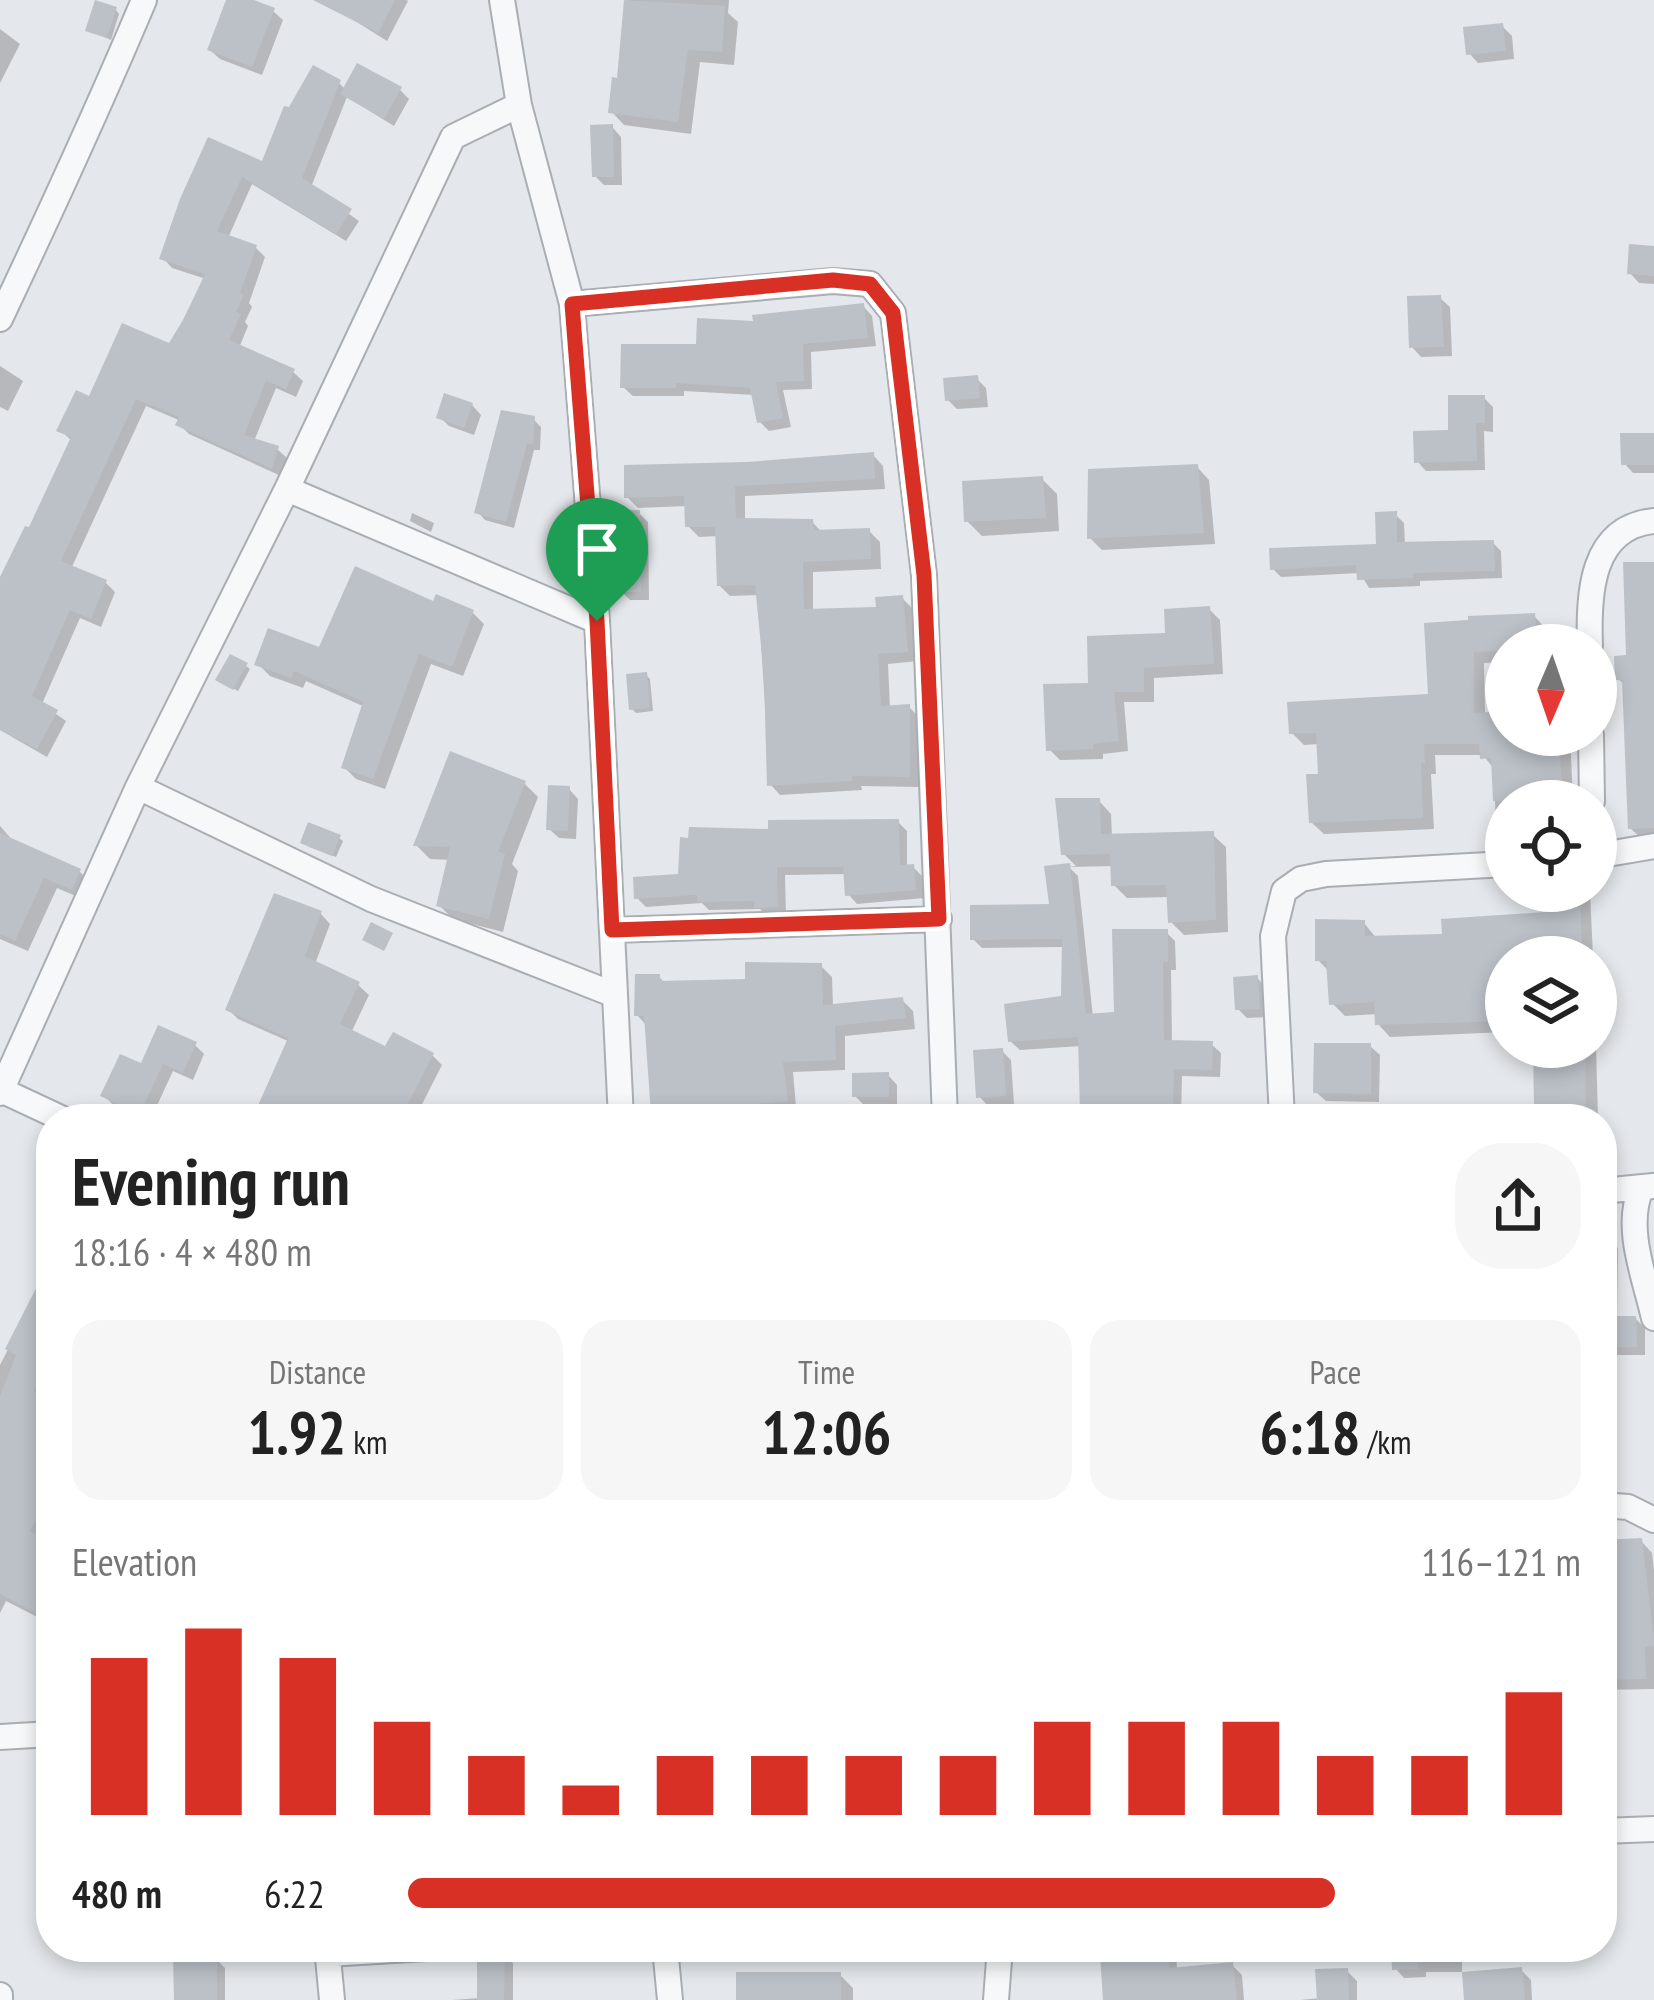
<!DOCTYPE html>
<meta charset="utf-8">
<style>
body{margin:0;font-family:"PT Sans Narrow",sans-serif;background:#f6f6f6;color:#222;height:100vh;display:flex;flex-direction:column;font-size:45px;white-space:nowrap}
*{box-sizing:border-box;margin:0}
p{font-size:39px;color:#767676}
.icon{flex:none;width:66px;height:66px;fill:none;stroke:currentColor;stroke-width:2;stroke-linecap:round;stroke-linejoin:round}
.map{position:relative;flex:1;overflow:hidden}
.sheet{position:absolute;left:36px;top:1104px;width:1581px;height:858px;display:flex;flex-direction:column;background:#fff;border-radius:48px;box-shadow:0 6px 18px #0003}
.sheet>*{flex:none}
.needle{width:78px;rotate:182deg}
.tools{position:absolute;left:1485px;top:624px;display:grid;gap:24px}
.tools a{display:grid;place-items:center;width:132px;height:132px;border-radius:50%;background:#fff;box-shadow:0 6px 18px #0003;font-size:60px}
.pin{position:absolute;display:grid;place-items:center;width:102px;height:102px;color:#fff;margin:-123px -51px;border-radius:50% 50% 50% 0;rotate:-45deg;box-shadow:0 0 12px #0007}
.pin .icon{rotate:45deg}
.round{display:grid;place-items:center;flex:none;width:126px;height:126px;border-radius:48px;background:#f6f6f6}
.overview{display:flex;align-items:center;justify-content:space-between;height:204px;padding:0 36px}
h1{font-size:66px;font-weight:600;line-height:90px}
.metrics{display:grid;grid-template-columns:repeat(3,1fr);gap:18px;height:204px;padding:12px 36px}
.metrics div{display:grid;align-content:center;border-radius:30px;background:#f6f6f6;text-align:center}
.metrics b{font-size:60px;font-weight:600}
.metrics small{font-size:33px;font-weight:400}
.metrics p{font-size:33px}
.chart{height:336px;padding:24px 36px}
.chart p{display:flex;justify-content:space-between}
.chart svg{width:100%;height:216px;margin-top:12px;stroke:#d93025;stroke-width:6}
ul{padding:0 36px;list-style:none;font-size:39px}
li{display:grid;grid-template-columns:192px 144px 1fr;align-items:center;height:90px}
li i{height:30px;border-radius:15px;background:#d93025}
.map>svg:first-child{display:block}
</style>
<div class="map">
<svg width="1654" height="2000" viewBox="0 0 1654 2000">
<rect width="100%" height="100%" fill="#e4e7eb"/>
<path fill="#0003" d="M229 0H246L273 11 283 20 262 75 220 59 210 50Z
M351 0H406L408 1 387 41 344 14Z
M627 0H729L728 13 738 22 734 65 700 62 691 134 624 125 611 111 620 81Z
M116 10 119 14 111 40 88 30Z
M1502 26 1512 36 1514 59 1478 63 1469 53Z
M0 29 20 44 0 83Z
M339 83 346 90H400L409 99 394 126 347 97 311 187 359 221 346 241 252 184 228 238 255 247 265 257 249 303 252 307 245 322 248 326 239 348 293 372 303 381 296 397 276 388 254 441 277 449 287 458 281 476 189 434 179 424 181 421 146 406 71 569 106 583 115 592 101 627 80 618 42 704 66 721 47 757 0 730V582L31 531 72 441 60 430 91 400 171 347 206 279 172 268 163 258 182 200 264 165Z
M612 127 621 137 622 185H604L595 176Z
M1654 249V284L1639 283 1630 273Z
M1440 298 1450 307 1452 356 1421 357 1412 347Z
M863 306 872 316 876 346 811 352 812 389 783 390 791 427 769 431 760 422 755 395 684 391V396H633L623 387 699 347 756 324Z
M0 366 23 381 8 411 0 407Z
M977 379 986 388 988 407 957 409 948 400Z
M1484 398 1493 407V432L1484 431 1485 470 1426 471 1417 461Z
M472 405 481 415 474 435 449 426 440 417Z
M533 419 541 427 540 450H534L514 528 485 520 478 512Z
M1654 436V473H1633L1624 463Z
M873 455 883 466 885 489 745 496V521L812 522 823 533 869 531 880 542 881 569 813 572V611L879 610 902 598 913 609 918 661 888 664 890 708 909 707 920 718 919 787 861 786 862 790 780 795 770 784 758 595 730 596 719 585 718 536 699 537 688 526 687 506 638 508 627 497 748 465Z
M1197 467 1209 480 1215 544 1102 550 1090 538Z
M1042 479 1057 494 1059 531 982 536 967 521Z
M412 513 434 523 431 532 410 521Z
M639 513 648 522 649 600H630L621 591Z
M1395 514 1404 523 1405 545 1493 543 1501 551 1502 578 1420 581V586L1369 588 1360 573 1281 577 1273 569 1379 547Z
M1654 564V840H1643L1630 828 1626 686 1618 679 1629 658Z
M435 605 472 612 484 624 463 676 431 664 385 789 356 779 344 767 365 707 306 681 303 688 270 676 258 664 320 650Z
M1209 609 1220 620 1223 674 1154 678V702H1124L1128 751 1103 754V759L1060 760 1049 749 1091 685Z
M1534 616 1546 629 1547 645H1506V662L1484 663 1485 715 1506 714V735H1570L1573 800 1506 801V844L1496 834 1494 769 1483 755H1435L1436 774H1431L1434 829 1324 834 1311 822 1321 776 1319 744 1304 745 1292 733 1431 697 1427 626Z
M246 666 250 669 238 691 223 683Z
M646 675 650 679 653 711 636 713 632 709Z
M524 783 538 797 512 864 518 871 503 932 453 919 439 905 450 860 430 859 416 845Z
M569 789 578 799 576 839 559 838 549 829Z
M1099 801 1111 814 1112 837 1213 835 1226 847 1228 932 1184 935 1171 922 1169 897 1127 898 1114 885V866L1069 867 1078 876 1093 1017 1117 1015 1166 932 1175 941 1176 970H1171L1172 1043 1211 1044 1221 1053 1220 1077 1182 1076 1181 1117 1091 1119 1083 1111 1081 1046 1020 1050 1010 1041 1064 999 1065 947 982 948 973 939 1052 907 1048 869 1076 866 1064 854Z
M898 822 907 831V867H913L922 876 924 898 857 904 848 894 846 874 785 875 786 915H766L760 909 709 910 702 903 646 907 637 898 771 832Z
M0 826 14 842 80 872 92 884 85 900 57 888 28 951 0 939Z
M339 838 343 841 336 857 307 846Z
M1547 891H1590L1593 957H1506V1032L1390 1037 1378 1024 1377 1014 1345 1016 1332 1003 1330 972 1318 960 1364 923 1377 939 1445 937 1548 914Z
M320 913 330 924 315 964 358 985 369 995 351 1033 386 1050 432 1055 442 1065 415 1118 419 1119H255L290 1042 238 1019 228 1009Z
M821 966 832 977 833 1007 902 1000 913 1011 915 1029 845 1036V1070L793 1072 796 1107H855L866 1119H660L654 1113 647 1026 637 1015 659 977 666 984 748 982Z
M1257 978 1267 988 1268 1017 1247 1018 1238 1009Z
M195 1045 204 1054 193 1080 173 1071 154 1112 149 1110 144 1119 113 1105 104 1095 142 1067Z
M1370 1046 1380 1055 1379 1102 1326 1101 1316 1092Z
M1536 1047H1596L1598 1117 1550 1118 1537 1105Z
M1002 1051 1011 1060 1014 1104 988 1106 979 1096Z
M888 1075 897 1085V1105H864L855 1096Z
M1602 1238H1608L1618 1248 1617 1319 1635 1318 1645 1328V1355H1602Z
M51 1267V1525L43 1540 51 1544V1624L6 1601 0 1613V1365Z
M1641 1541 1652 1553 1654 1570V1689L1602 1690V1542Z
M179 1947H203L204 1959H216L225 1968V2000H177Z
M1140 1947H1176L1177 1970 1232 1965 1242 1975 1244 2000H1106L1141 1955Z
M1394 1947H1462V1972H1426V1977L1404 1978 1395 1968Z
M504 1954 513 1963V2000H452L480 1998Z
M1521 1970 1531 1980 1532 2000H1467Z
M1347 1971 1357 1981V2000H1300L1320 1998Z
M840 1975 853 1988V2000H739Z"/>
<path fill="#bbc1c7" d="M95 0 117 7 107 38 85 31Z
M226 0H254L275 8 252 67 207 50Z
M313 0H395L378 33Z
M624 0 725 6 722 52 688 50 678 122 608 113 612 77 617 78Z
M1503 23 1506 51 1466 55 1463 27Z
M357 63 402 87 384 119 340 94Z
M313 65 341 80 302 178 352 209 336 234 242 177 217 231 257 245 240 293 244 295 236 312 241 314 229 340 295 369 286 389 266 381 244 435 279 446 272 469 175 425 179 417 136 399 61 561 107 580 91 619 70 610 32 696 58 710 37 749 0 730V577L25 526 29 527 71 437 56 431 76 390 89 396 122 323 169 343 183 320 205 274 159 259 180 199 208 137 262 161 284 106 289 107Z
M613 124 614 177H592L590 125Z
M1629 244 1654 246V276L1627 274Z
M1441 295 1444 347 1409 348 1407 296Z
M864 303 868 338 803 344 804 381 776 382 783 418 757 423 750 388 676 383V388H620L621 344H696L697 318 753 321 752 315Z
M978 375 980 398 945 401 943 378Z
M444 393 473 403 464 428 436 418Z
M1448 395H1485V423H1476L1477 461 1414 463 1413 431 1448 430Z
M501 410 535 416 533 444H527L506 522 474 513Z
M1620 433H1654V465H1621Z
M874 452 875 479 735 486 736 518 813 519 814 530 870 528 871 559 803 562 804 609 876 607 875 597 903 595 908 652 878 654 881 706 910 704V777L852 776V781L767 786 764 676 755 585 717 586 715 527H685L684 496 624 498V465L747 462Z
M1198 464 1204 533 1087 539 1088 469Z
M1043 476 1046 518 964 522 962 481Z
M617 510H640L641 592H618Z
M1397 511V542L1494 540 1495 571 1413 573V578L1357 580 1356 565 1270 570 1269 548 1376 544 1375 512Z
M1623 562H1654V828L1628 829 1622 680H1615L1614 656 1626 655Z
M355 566 433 601 436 594 474 610 452 667 419 654 373 779 341 768 363 702 294 671 291 678 254 665 268 628 319 647Z
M1210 606 1214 664 1144 668V692H1114L1119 741 1093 744V749L1046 751 1043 684 1088 683 1087 636 1165 633 1164 609Z
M1535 613 1537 645H1506V651L1474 652V713L1506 711V735H1559L1562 789 1549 790 1550 801H1493L1491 758 1480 759 1479 744H1424L1425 763H1421L1423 818 1309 823 1306 774H1318L1316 733 1289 734 1287 702 1428 694 1424 623 1468 620V616Z
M230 654 248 663 233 690 215 680Z
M647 672 650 708 629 710 626 674Z
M450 751 526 781 498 852 505 854 489 919 436 906 450 847 413 846Z
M548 785 570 786 568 831 546 830Z
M1055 798H1100L1101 834 1214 831 1216 920 1168 923 1166 885 1111 886 1110 854 1061 855Z
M899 819 900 865 914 864 916 890 845 896 843 867H777L778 907 754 908V901L697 902V895L634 899 633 877 678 874 680 837 688 838 689 827 768 829V820Z
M308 822 341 835 332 856 300 843Z
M0 833 81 869 72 890 44 878 15 941 0 934Z
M1070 863 1086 1014 1114 1012 1112 929H1168V962H1163L1164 1040 1213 1041 1212 1070 1174 1069 1173 1109 1080 1113 1078 1037 1008 1042 1004 1004 1061 996 1062 939 970 940V905L1049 904 1044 866Z
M1544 891H1580L1582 957H1506V1021L1375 1025 1374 1002 1329 1005 1326 961H1315V919L1365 920V936L1442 934 1441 919 1545 912Z
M274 893 322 911 305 956 360 982 340 1024 385 1046 393 1032 434 1053 400 1119H252L288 1038 225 1010Z
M371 922 393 933 384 951 362 940Z
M745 962 822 963 823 1005 903 997 906 1018 835 1026 836 1060 783 1062 788 1101 721 1108V1113L651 1114 644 1016H634L635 974H660V981L745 979Z
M1258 975 1260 1009 1235 1010 1233 977Z
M158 1025 197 1042 183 1073 163 1064 144 1105 139 1103 135 1112 100 1096 120 1054 141 1063Z
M1314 1043H1371V1094L1313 1093Z
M1533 1047H1585L1586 1106H1534Z
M1003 1048 1006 1096 976 1098 973 1050Z
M889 1072V1097H852V1073Z
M51 1259V1353L34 1391 51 1399V1492L30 1531 51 1541V1621L0 1594V1396L16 1355 5 1349Z
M1602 1316H1636L1637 1347H1602Z
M1642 1538 1654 1640V1646L1645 1647 1646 1679 1602 1680V1540Z
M1137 1947H1168L1169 1968 1233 1962 1237 2000H1103L1100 1955 1138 1953Z
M1391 1947H1417L1418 1969 1392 1970Z
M477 1951H505L504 2000H477Z
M173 1956H217V2000H174Z
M1522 1967 1525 2000H1464L1462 1972Z
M1348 1968 1349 2000H1317L1315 1969Z
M736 1972H841V2000H736Z"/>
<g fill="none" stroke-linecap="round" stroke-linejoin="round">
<defs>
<path id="street" d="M502 0 519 105 572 304 597 621 621 1119
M572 304 833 281 870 284 893 313 924 575 945 1119
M0 319C50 213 99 107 144 0
M287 489 597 621
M1590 645C1588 594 1591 527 1654 521
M1591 735 1592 801
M138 787 371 899 615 995
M1596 856 1654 846
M612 930 939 919
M1 1090 63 1119
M0 1093 138 787 287 489 453 137 519 105
M1282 1119 1273 936 1284 891 1301 879 1326 874 1506 864
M1641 1189C1624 1228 1645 1278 1654 1318
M1602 1191 1653 1186
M1602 1505 1628 1507 1654 1520
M0 1737 51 1734
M1602 1831 1654 1829
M327 1947 332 2000
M665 1947 670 2000
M328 1954 443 1947
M0 1995V2000
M996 2000 1000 1947"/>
</defs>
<use href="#street" stroke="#a9aeb5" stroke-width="28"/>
<use href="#street" stroke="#f6f8f9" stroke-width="24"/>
</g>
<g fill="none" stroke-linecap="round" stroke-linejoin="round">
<defs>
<path id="route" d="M833 280 870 284 893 313 924 575 939 919 612 930 597 621 572 304Z"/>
</defs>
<use href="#route" stroke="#fff" stroke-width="24"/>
<use href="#route" stroke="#d93025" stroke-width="15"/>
</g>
</svg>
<div class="tools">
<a><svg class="needle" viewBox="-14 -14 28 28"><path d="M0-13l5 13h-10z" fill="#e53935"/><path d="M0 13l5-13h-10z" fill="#767676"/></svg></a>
<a><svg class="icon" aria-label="locate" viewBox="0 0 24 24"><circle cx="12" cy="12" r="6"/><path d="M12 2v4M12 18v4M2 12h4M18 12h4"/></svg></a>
<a><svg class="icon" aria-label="layers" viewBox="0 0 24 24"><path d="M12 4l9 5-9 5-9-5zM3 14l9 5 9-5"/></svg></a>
</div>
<div class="pin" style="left:597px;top:621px;background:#1e9e55"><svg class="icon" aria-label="arrive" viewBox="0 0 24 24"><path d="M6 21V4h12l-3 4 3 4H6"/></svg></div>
<section class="sheet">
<div class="overview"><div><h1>Evening run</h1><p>18:16 · 4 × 480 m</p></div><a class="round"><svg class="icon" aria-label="share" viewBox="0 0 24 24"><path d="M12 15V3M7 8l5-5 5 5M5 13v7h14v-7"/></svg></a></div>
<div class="metrics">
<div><p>Distance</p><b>1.92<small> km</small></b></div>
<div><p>Time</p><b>12:06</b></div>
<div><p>Pace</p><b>6:18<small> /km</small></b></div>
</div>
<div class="chart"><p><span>Elevation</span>116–121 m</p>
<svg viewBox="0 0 160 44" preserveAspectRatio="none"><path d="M5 44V12M15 44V6M25 44V12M35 44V25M45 44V32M55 44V38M65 44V32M75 44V32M85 44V32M95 44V32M105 44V25M115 44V25M125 44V25M135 44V32M145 44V32M155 44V19"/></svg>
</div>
<ul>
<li><b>480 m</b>6:22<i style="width:79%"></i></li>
</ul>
</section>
</div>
